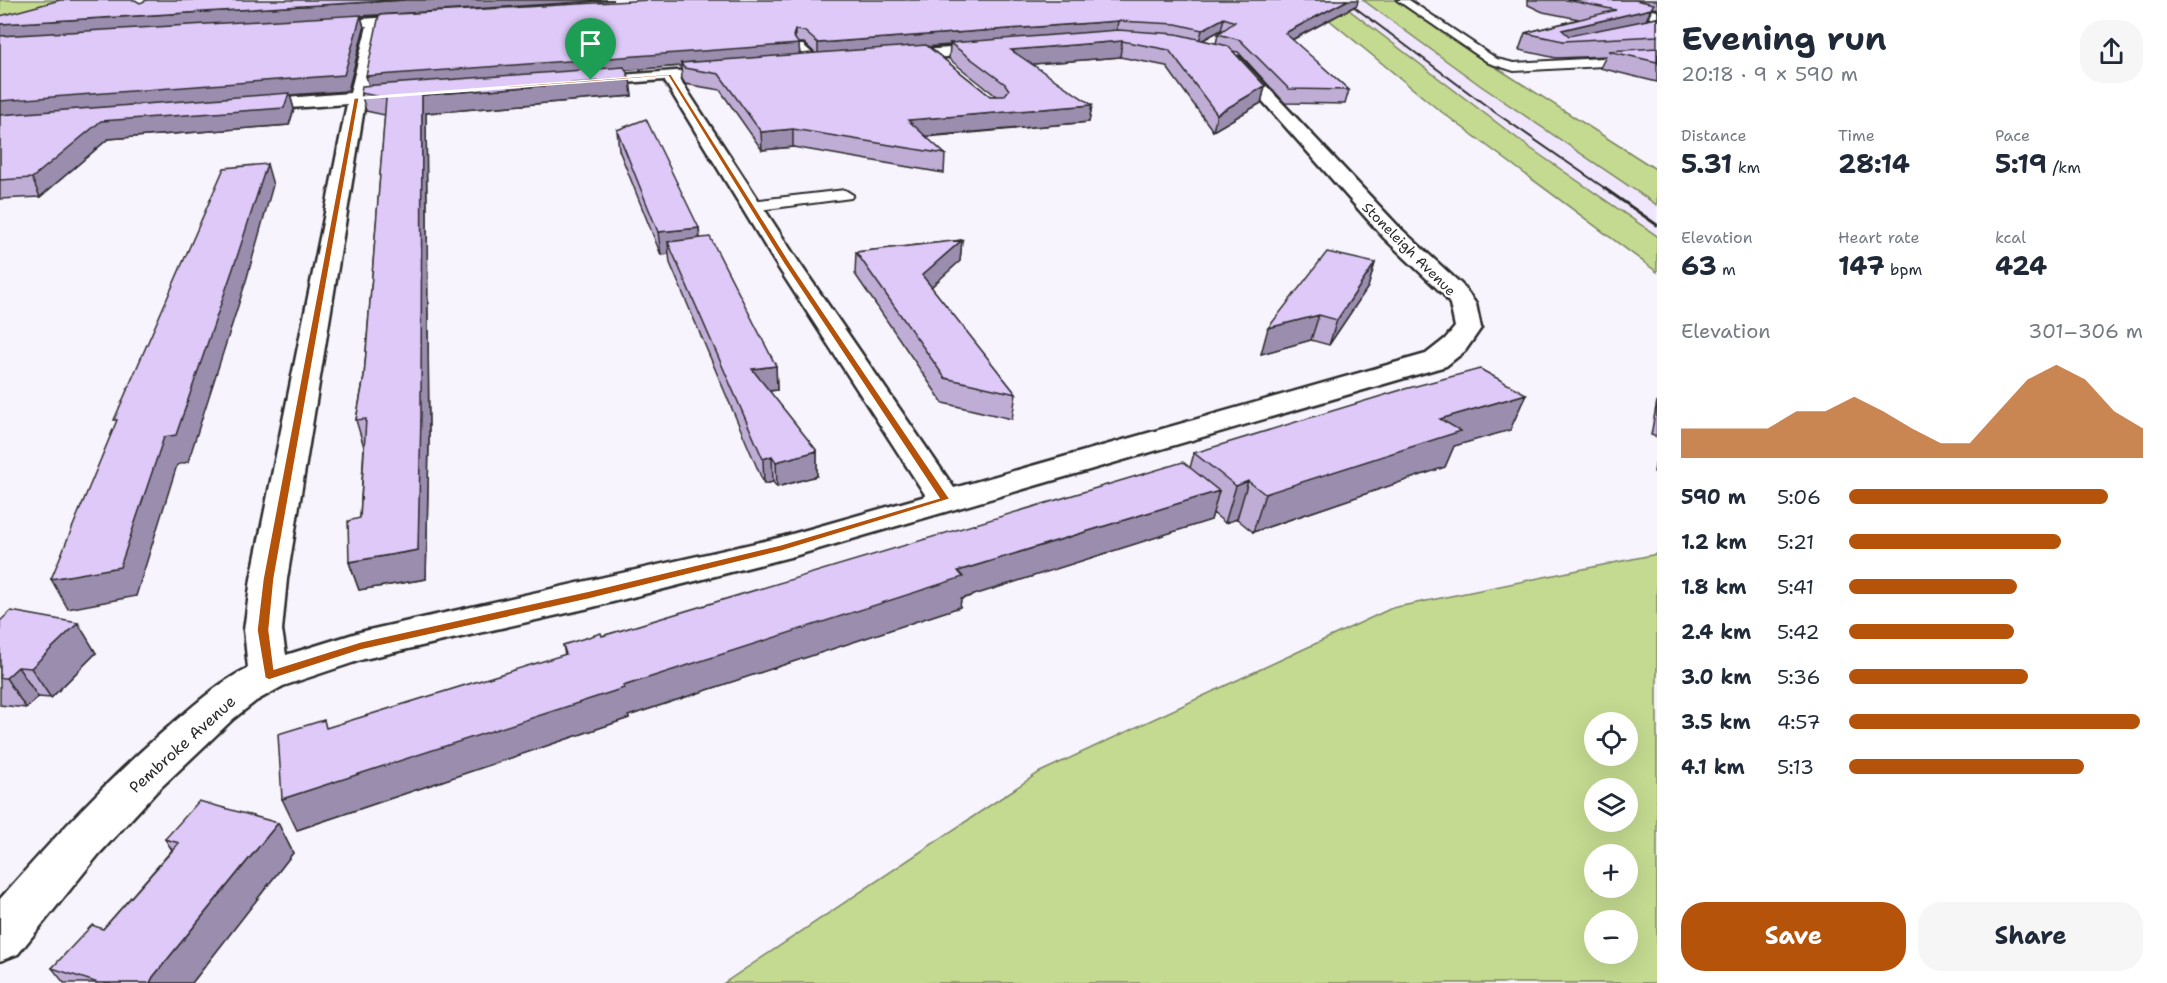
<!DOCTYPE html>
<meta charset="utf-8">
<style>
body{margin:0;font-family:"Shantell Sans",sans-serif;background:#f6f6f7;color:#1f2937;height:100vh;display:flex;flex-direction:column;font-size:22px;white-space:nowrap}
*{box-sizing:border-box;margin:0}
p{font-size:20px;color:#747a83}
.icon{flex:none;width:33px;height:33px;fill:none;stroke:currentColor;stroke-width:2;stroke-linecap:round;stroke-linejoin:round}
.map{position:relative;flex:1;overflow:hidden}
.side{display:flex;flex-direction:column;background:#fff;width:510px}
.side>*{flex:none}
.fabs{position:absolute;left:1584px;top:712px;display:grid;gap:12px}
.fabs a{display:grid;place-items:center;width:54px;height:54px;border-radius:50%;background:#fff;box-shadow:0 6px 24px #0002;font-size:30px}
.pin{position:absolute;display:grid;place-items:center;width:51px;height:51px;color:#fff;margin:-62px -26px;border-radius:50% 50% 50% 0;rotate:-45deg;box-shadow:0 0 6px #0007}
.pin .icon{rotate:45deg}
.round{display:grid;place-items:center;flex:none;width:63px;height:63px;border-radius:24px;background:#f6f6f7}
.head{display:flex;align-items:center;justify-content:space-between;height:102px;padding:0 24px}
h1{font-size:33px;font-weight:700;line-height:45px}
.figures{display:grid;grid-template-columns:repeat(3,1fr);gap:9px;height:102px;padding:6px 24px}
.figures div{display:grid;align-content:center}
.figures b{font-size:26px;font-weight:700}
.figures small{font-size:16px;font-weight:400}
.figures p{font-size:16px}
.chart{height:168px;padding:12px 24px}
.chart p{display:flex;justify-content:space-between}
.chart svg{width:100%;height:108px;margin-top:6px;fill:#b45309;opacity:.7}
.cta{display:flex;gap:12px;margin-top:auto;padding:12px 24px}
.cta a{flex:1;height:69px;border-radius:24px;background:#b45309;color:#fff;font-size:24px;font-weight:700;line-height:69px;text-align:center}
.cta a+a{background:#f6f6f7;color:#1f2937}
ul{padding:0 24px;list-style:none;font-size:20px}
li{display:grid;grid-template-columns:96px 72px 1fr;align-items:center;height:45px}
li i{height:15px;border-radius:8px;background:#b45309}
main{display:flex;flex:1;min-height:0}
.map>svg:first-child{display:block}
</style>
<main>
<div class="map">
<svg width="1657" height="983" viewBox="0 0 1657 983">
<rect width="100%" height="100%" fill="#f8f4fe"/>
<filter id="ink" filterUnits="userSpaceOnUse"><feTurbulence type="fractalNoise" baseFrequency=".0167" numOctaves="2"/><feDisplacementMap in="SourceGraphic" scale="12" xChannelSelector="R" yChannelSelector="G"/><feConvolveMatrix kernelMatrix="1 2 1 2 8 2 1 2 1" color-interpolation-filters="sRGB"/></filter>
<g filter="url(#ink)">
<path fill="#f0e7fc" d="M1336 0H1363L1481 86 1657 205V236L1530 148Z"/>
<path fill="#c4da90" stroke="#78825e" stroke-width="1.5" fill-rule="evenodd" d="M0 0H79L0 33Z
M1305 0H1336L1530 148 1657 236V272L1435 107Z
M1363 0H1397L1494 66 1657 170V205L1481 86Z
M1657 554V983H724L1040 772 1392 608ZM1594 723H1628V756H1594ZM1594 789H1628V822H1594ZM1594 855H1628V888H1594ZM1594 921H1628V954H1594Z"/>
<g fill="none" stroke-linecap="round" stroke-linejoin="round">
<defs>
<path id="lane" d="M1397 0H1409L1497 59 1514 63 1657 55V63L1514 71 1489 63Z
M795 45H803L820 60V66H812L795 49Z
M845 190 853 195 851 198 751 211 743 206 751 201Z"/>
<path id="street" d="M1575 0H1601L1657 11V19L1581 4Z
M423 15 430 19 428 22 378 26 367 92 408 89 416 94 408 99 365 102 287 579 282 630 286 655 360 632 778 538 926 496 776 264 664 80 585 86 577 81 579 78 731 67 733 70 731 73 725 75 679 78 800 264 954 488 1426 354 1445 339 1455 327 1450 304 1444 295 1384 238 1229 63 1226 60 1229 57H1239L1400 228 1462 285 1476 304 1481 328 1465 351 1446 366 794 556 589 608 364 659 283 686 256 701 233 719 156 792 99 854 18 954 0 961V899C52 840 104 783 164 731 191 708 216 684 248 668L244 630 251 579 347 104 247 111 238 106 247 101 350 93 367 26 319 29 314 28V22Z
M994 45 1001 49 999 52 893 62 885 57 893 52Z"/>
</defs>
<use href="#lane" stroke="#2b2b2b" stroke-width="4"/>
<use href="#street" stroke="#2b2b2b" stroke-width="5"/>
<use href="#lane" fill="#fff" fill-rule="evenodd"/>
<use href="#street" fill="#fff" fill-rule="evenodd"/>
<path stroke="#2b2b2b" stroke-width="2" d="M1345 0 1496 113 1606 189"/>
<path stroke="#2b2b2b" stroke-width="3" d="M1604 188 1657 225"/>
</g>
<path fill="#bfadd6" stroke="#2b2b2b" stroke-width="1.5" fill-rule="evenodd" d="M614 0 384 15 1357 5 1292 40 1349 90 1345 104 1285 103 1238 52 1232 51 1265 86 1261 103 1213 131 1166 66 1120 57 1031 64 1092 105 1089 122 926 137 945 154 944 173 793 147 762 150 720 90 685 84 682 79 681 66 626 70 632 96 426 113 429 441 426 579 359 590 349 562 360 518 364 447 356 420 364 377 385 115 366 111 361 93 369 86 379 15 361 16 364 28 348 91 290 95 294 109 289 125 108 139 40 197 0 199V16ZM1221 30H1223L1218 34 1216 44 1203 40ZM798 43H804L815 53 800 54ZM950 45 949 59 996 96H990L929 47Z
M1528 0H1657V9L1652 8 1647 20 1657 18V82L1600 68 1606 56 1556 58 1519 50 1525 33 1579 19 1543 12 1528 5Z
M617 130 699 228 700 238 776 366 777 390 769 391 817 451V476L777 487 773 482 764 484 670 263 669 254 661 255 619 150Z
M962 240 960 261 931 287 1016 394 1012 419 943 403 855 274 856 252Z
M1375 263 1368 287 1329 345 1311 340 1261 354Z
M1526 394 1510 430 1454 446 1445 467 1253 532 1237 519 1225 523 1213 513 1211 520 961 599 960 607 628 716 629 718 297 830 565 655 563 645 602 636 1190 468 1194 453Z
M1657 401V437L1651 435Z
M1657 454V473L1654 472Z
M0 621 96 653 51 698 38 697 26 708 0 705Z
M278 823 293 853 192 983H64L52 968 103 929 172 850 165 839Z"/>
<path fill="#9b8dae" stroke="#2b2b2b" stroke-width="1.5" d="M405 0H614L361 16 364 28 348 91 290 95 294 109 289 125 108 139 40 197 32 178 0 118V24Z
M1348 0H1358L1357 5 1282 45 1285 33Z
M1651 9 1644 25 1563 41 1562 30Z
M1224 18 1221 30 1199 42 1202 30Z
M1118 21 1116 33 950 43V45L818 55V43Z
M795 30V43L799 44 800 57 681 63V66L370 90 366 76 793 36Z
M1122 41 1120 57 1009 66 1011 50Z
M630 79 632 96 426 113 429 441 426 579 359 590 349 562 418 550 422 95Z
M1265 86 1261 103 1213 131 1217 114Z
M1092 105 1089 122 907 138 908 120Z
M793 129V147L762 150 761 132Z
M267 164 273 185 246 281 188 462 177 465 136 596 68 609 51 579Z
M699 228 700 250 668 242 669 254 661 255 658 232Z
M962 240 960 261 920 297 922 275Z
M1375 263 1368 287 1329 345 1337 320Z
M1319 315 1311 340 1261 354 1268 328Z
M776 366 777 390 753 393 752 369Z
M1526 394 1510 430 1454 446 1445 467 1253 532 1265 494 1440 419Z
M817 451V476L777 487 776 462Z
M772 456 773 482 764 484 763 459Z
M1248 481 1237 519 1225 523 1236 486Z
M1219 491 1211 520 961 599 960 607 628 716 629 718 297 830 282 799 623 686 958 571Z
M78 623 96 653 51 698 31 668Z
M18 667 38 697 26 708 6 678Z
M278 823 293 853 192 983H150L153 977Z"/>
<path fill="#dec9f9" stroke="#2b2b2b" stroke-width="1.5" d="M60 0H135L140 3 147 0H405L0 24V16Z
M650 0H1348L1285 33 1349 90 1289 89 1240 40 1218 34 1235 22 1224 18 1202 30 1176 24 1118 21 818 43 804 31 795 30 793 36 799 44 366 76 379 15Z
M1567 0H1635L1654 4 1651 9 1562 30 1569 36 1657 18V36L1563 41 1525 33 1616 10Z
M361 15 344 75 0 101V36Z
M1118 30 1176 34 1228 46 1265 86 1217 114 1169 50 1122 41 1011 50 1092 105 908 120 945 154 793 129 761 132 719 74 684 68 681 63 926 45 990 96H1004L1009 90 1005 84 950 43Z
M1657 48V62L1608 51Z
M624 67 630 79 422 95 421 415 418 550 349 562 348 521 360 518 366 419 356 420 364 377 386 98 361 93 362 86Z
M289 93 284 108 101 121 32 178 0 180V115Z
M646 119 699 228 658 232 617 130Z
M267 164 237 257 176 435 164 437 120 567 51 579 117 420H114L224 168Z
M710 237 776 366 752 369 817 451 776 462 772 456 763 459 668 242Z
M962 240 922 275 1016 394 945 378 856 252Z
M1327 252 1375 263 1337 320 1319 315 1268 328Z
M1480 369 1526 394 1440 419 1461 431 1265 494 1248 481 1236 486 1194 453 1401 390Z
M1183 462 1219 491 958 571 963 577 623 686 624 688 282 799 278 734 324 720 326 728 566 654 563 645 601 633 602 636Z
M11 611 78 623 31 668 18 667 6 678H0V621Z
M199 801 278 823 153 977 150 983H98L52 968 92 925 103 929 179 843 165 839Z"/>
</g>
<path fill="#b45309" stroke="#fff" stroke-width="1.5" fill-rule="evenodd" d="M671 74 791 264 950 499 782 551 589 599 361 650 269 680 265 678 257 630 263 579 354 98ZM668 76 784 264 939 498 780 545 589 591 360 642 274 669 269 630 274 579 359 99Z"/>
<g text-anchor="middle" stroke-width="4.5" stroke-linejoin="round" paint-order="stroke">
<g font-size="14" fill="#2b2b2b" stroke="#fff">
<text transform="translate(1409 249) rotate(45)" y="5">Stoneleigh Avenue</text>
</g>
<g font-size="16" fill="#2b2b2b" stroke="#fff">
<text transform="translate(182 744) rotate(-42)" y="6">Pembroke Avenue</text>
</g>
</g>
</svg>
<div class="fabs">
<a><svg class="icon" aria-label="locate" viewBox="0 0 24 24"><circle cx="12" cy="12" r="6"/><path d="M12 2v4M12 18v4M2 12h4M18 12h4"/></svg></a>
<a><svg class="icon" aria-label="layers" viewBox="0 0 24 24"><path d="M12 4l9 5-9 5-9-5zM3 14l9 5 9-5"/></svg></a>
<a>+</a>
<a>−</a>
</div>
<div class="pin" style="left:591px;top:80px;background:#1e9e55"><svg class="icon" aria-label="arrive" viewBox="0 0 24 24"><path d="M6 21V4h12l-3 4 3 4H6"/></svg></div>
</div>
<section class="side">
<div class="head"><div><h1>Evening run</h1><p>20:18 · 9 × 590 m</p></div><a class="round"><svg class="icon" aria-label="share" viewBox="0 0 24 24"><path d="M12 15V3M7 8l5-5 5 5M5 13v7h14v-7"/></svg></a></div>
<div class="figures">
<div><p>Distance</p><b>5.31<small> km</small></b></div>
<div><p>Time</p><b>28:14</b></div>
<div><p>Pace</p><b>5:19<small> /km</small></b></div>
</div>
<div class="figures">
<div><p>Elevation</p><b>63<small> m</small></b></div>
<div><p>Heart rate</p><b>147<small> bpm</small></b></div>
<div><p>kcal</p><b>424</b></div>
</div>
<div class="chart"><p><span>Elevation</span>301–306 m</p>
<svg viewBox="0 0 160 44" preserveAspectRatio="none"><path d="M0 44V32L10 32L20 32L30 32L40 25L50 25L60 19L70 25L80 32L90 38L100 38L110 25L120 12L130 6L140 12L150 25L160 32V44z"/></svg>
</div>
<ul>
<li><b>590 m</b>5:06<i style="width:88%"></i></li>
<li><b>1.2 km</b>5:21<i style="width:72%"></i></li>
<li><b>1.8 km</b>5:41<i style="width:57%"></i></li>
<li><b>2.4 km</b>5:42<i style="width:56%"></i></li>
<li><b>3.0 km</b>5:36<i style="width:61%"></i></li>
<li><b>3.5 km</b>4:57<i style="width:99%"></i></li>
<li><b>4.1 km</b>5:13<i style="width:80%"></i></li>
</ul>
<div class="cta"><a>Save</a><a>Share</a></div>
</section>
</main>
